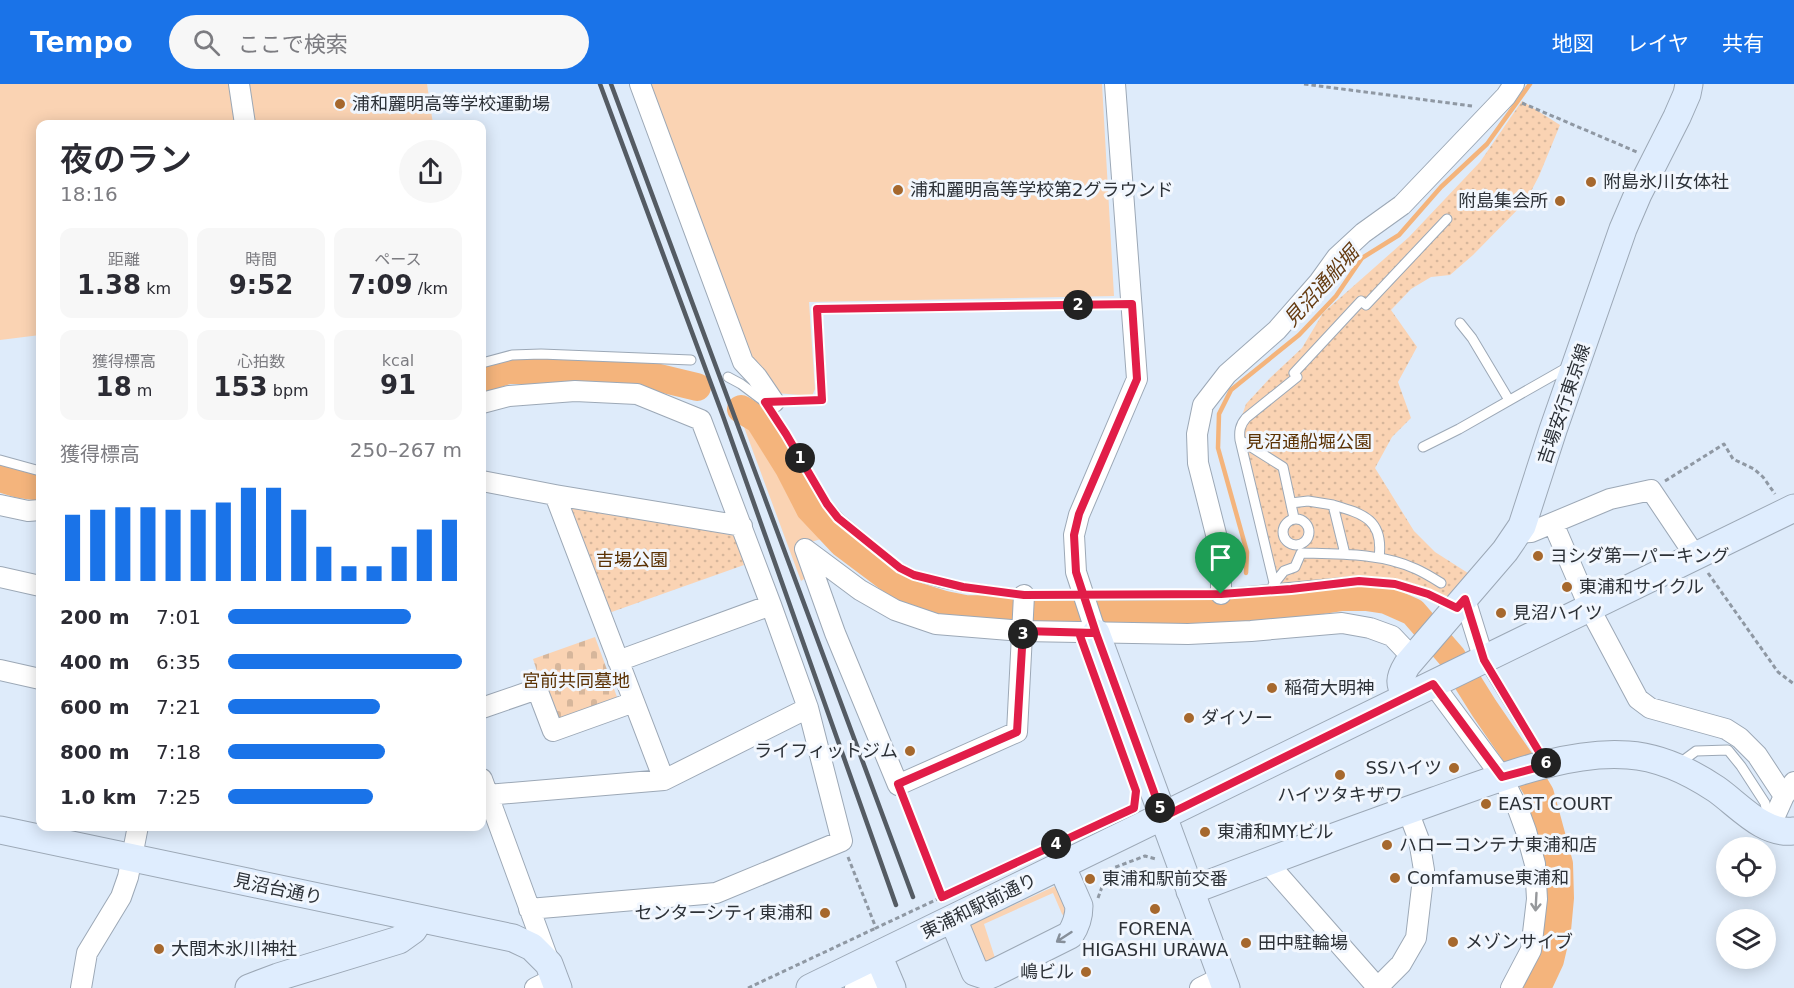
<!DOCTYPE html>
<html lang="ja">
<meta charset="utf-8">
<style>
body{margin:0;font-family:"DejaVu Sans","Noto Sans JP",sans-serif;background:#f7f7f7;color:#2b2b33;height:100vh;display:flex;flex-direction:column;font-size:22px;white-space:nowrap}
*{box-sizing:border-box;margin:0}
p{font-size:20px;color:#7c7c81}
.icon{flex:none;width:33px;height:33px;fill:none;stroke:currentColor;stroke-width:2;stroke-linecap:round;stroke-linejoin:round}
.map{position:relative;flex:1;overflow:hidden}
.details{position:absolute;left:36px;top:36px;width:450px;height:711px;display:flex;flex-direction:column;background:#fff;border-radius:12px;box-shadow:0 3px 15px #0003}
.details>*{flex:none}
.fabs{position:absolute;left:1716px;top:753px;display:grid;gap:12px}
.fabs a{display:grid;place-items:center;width:60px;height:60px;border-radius:50%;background:#fff;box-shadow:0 3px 15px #0003;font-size:30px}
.pin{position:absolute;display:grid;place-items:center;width:51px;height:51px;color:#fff;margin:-62px -26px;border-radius:50% 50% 50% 0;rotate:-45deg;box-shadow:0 0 6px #0007}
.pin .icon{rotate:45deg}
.km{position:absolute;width:30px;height:30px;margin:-15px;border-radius:50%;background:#222;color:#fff;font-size:16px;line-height:30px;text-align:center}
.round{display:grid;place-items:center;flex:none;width:63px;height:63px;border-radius:32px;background:#f7f7f7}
.head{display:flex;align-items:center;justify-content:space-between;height:102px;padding:0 24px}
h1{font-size:33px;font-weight:600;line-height:45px}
.metrics{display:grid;grid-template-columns:repeat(3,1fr);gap:9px;height:102px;padding:6px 24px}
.metrics div{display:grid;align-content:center;border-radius:12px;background:#f7f7f7;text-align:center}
.metrics b{font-size:26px;font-weight:600}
.metrics small{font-size:16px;font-weight:400}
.metrics p{font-size:16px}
.chart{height:168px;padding:12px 24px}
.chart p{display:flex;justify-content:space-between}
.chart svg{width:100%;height:108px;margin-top:6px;stroke:#1a73e8;stroke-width:6}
ul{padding:0 24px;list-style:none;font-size:20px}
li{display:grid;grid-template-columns:96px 72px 1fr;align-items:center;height:45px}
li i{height:15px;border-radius:8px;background:#1a73e8}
header{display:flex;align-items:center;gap:36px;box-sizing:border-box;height:84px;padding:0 30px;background:#1a73e8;color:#fff}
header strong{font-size:28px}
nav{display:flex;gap:33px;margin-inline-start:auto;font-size:21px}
.search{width:420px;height:54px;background:#f7f7f7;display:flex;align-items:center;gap:15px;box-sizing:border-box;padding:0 21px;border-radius:33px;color:#7c7c81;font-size:22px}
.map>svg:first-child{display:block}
</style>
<header>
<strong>Tempo</strong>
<div class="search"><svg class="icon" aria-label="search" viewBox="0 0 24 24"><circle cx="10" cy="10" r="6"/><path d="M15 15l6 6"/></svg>ここで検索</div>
<nav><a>地図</a><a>レイヤ</a><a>共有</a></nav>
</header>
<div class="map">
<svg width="1794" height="904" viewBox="0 0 1794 904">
<defs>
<pattern id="cemetery-stones" width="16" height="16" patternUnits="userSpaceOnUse" patternTransform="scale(1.5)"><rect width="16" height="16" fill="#fad3b3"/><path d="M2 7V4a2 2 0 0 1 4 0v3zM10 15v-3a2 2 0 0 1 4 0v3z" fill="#d6b69b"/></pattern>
<pattern id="park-dots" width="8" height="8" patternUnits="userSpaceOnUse" patternTransform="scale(1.5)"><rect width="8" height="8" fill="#fad3b3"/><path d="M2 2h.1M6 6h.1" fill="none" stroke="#d6b69b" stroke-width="1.8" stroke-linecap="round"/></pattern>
</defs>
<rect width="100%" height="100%" fill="#deebfa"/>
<path fill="#fad3b3" d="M0 0H230L236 40H40V251L0 256Z
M247 0H427L433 40H252Z
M648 0H1102L1114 212 809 218 815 305 812 312 776 309 746 268Z
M744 343C762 348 777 393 787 409 797 425 808 442 821 455L798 462 807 493 801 497Z
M1064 798 1066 834 1062 830 1053 809 984 840 996 877 995 882 980 878 966 843Z"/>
<path fill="url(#cemetery-stones)" d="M595 553 617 613 615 619 560 639 553 636 533 575Z"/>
<path fill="url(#park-dots)" d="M1522 17 1560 41 1539 92 1526 117 1473 171 1450 191 1431 193 1411 205 1391 226 1417 263 1398 298 1411 334 1392 353 1375 384 1414 447 1435 468 1471 491 1449 514 1417 502 1383 495 1271 503 1235 352 1246 320 1270 294 1302 264 1323 229 1409 153 1480 78Z
M575 421 736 452 744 481 606 530 567 427Z"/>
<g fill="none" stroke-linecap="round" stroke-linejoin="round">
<path stroke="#f4b47c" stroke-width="4.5" d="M1246 489 1247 468 1218 364 1219 330 1231 306 1299 251 1336 212 1362 174 1399 151 1441 103 1487 60 1530 0"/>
<path stroke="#f4b47c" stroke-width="28" d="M482 295 508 286H582L643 290 697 303
M741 325 759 336 789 384 810 425 842 459 910 510 945 521 965 525 1124 527 1228 524 1304 519 1342 513H1366L1386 516 1413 528 1452 573 1484 624 1521 678 1540 710 1559 780 1560 814 1557 846 1550 876 1537 904
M0 394 19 400 40 403"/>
<defs>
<path id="lane" d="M1133 220 817 225 822 316 765 318 786 350 827 420 839 434 900 484 914 491 939 498 963 503 1024 511H1132L1221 510 1359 497 1395 500 1428 510 1454 523
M1460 239 1472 254 1509 316
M482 279 512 271 541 270 691 276
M728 293 741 300 765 318
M1240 356C1239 347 1240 341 1246 334L1297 293 1294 289 1361 217 1366 221 1447 135
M1423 363 1459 345 1568 283
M0 376 40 387
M1291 419 1308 417 1333 421
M1283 448a13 13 0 1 1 26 0a13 13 0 1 1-26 0Z
M1345 470 1333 421C1364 430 1384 436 1379 474
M1274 499 1240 356 1283 383 1294 434
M1273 501 1284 487 1295 483 1301 469C1339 470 1381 469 1416 485 1425 489 1433 494 1441 499
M1484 578 1544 676
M1677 681 1696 667 1728 666 1741 682 1765 719 1769 738"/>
<path id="street" d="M239 0 245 40
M640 0 743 278 757 293 774 318
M482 319 509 312 575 307 637 310 701 336 771 521 808 624 842 757 716 809 529 825
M482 397 555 411 742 442
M555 411 664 696
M0 421 28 427 40 426
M1553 439 1590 525 1638 615 1650 624 1726 645 1740 654 1757 671 1784 712
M1518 449 1531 448 1610 415 1651 406 1696 473
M805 465 860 506 895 526 936 540 1023 547 1188 550 1251 547 1342 539 1370 544 1392 552 1412 573
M805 465 835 549 898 701 1017 648 1024 511
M0 493 40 502
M1221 510V470L1198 379 1197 350 1203 321 1227 290 1277 246 1319 198 1337 173 1363 149 1402 121 1506 12 1514 0
M1465 515 1484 576
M1096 549 1076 488 1074 451 1079 431 1137 295 1115 0
M618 577 771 521
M0 586 40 595
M1433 600 1502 693 1518 725 1526 747 1535 780 1537 815 1531 866 1511 904
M482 624 537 605 553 647 634 618
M482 695 548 875
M487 711 664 696 808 624
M1770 743 1784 712 1794 698
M1267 778 1378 904
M81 904 87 869 121 813 128 793 138 742
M535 904 555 894
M855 904C867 897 876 892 890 898
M1200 904 1222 893
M1377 904 1401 880 1416 854 1424 786 1419 756 1408 727"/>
<path id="secondary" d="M1096 549 1226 904
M1406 613C1399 600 1399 594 1407 581L1505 467 1522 442 1553 346 1623 145 1638 110 1677 33 1687 10 1689 0
M0 746 513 854 532 863 549 880 558 904
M1190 807C1271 776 1352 746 1434 717 1492 697 1565 666 1628 671 1660 673 1689 687 1716 705 1739 721 1763 751 1794 747
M953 835 975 888 987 892 994 889 1070 851C1076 842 1079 833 1079 822L1062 783
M878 871 892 904
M249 904 278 893 399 856 413 846 420 835
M810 904 1794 424"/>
</defs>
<use href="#lane" stroke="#9ca8b6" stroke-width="11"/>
<use href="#street" stroke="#9ca8b6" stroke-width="22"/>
<use href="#secondary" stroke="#9ca8b6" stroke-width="29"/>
<path stroke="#8f98a3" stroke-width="3" stroke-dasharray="4.5 3" stroke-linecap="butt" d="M1304 0 1472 22
M1522 19 1637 68
M1665 397 1724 360 1733 375 1754 385 1763 393 1775 410
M1708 489 1778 588 1794 600
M848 773 876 844 942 813 903 715
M942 813 988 792
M1098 814 1108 786 1145 772 1156 775
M748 904 876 844"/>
<use href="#lane" stroke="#fff" stroke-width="9"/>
<use href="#street" stroke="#fff" stroke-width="20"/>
<use href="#secondary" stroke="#dfedfe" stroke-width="27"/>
<path stroke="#545b63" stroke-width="4.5" d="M600 0 723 332 896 821
M611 0 913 813"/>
</g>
<defs><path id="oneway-shaft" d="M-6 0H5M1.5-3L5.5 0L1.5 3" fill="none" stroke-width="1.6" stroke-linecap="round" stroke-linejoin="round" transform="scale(1.5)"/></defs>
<use stroke="#96989b" href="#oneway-shaft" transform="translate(1536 818) rotate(93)"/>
<use stroke="#868f9a" href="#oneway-shaft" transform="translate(1064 853) rotate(147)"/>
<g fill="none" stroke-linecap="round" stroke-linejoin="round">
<defs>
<path id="route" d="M1221 510 1024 511 963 503 914 491 900 484 838 434 827 420 786 350 765 318 822 316 817 225 1132 220 1137 295 1079 430 1074 451 1076 488 1096 549 1023 547 1017 648 898 700 942 813 1134 724 1136 707 1079 549H1096L1163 733 1433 600 1502 693 1547 681 1484 576 1465 515 1457 524 1428 510 1395 500 1359 497 1291 505 1221 510"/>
</defs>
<use href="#route" stroke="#fff" stroke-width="12"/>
<use href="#route" stroke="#e11d48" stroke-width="8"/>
</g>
<g fill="#a6682d" stroke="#f2f7fe" stroke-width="2">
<circle cx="340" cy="20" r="6"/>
<circle cx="1591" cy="98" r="6"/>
<circle cx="898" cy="106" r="6"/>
<circle cx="1560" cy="117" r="6"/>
<circle cx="1538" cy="472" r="6"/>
<circle cx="1567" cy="503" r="6"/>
<circle cx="1501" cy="529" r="6"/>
<circle cx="1272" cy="604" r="6"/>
<circle cx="1189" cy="634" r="6"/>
<circle cx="910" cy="667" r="6"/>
<circle cx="1454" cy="684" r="6"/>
<circle cx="1340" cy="691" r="6"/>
<circle cx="1486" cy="720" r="6"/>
<circle cx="1205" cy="748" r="6"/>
<circle cx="1387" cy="761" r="6"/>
<circle cx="1395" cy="794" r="6"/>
<circle cx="1090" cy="795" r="6"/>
<circle cx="1155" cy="825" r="6"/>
<circle cx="825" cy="829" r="6"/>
<circle cx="1453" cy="858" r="6"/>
<circle cx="1246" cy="859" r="6"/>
<circle cx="159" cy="865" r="6"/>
<circle cx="1086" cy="888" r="6"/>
</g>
<g text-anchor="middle" stroke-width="6" stroke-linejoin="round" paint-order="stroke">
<g font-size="18" fill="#2c3137" stroke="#f2f7fe" text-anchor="start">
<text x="352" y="26">浦和麗明高等学校運動場</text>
<text x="1603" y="104">附島氷川女体社</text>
<text x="910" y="112">浦和麗明高等学校第2グラウンド</text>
<text x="1548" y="123" text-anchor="end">附島集会所</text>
<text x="1550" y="478">ヨシダ第一パーキング</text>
<text x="1579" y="509">東浦和サイクル</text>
<text x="1513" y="535">見沼ハイツ</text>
<text x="1284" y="610">稲荷大明神</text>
<text x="1201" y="640">ダイソー</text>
<text x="898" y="673" text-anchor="end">ライフィットジム</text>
<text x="1442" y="690" text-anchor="end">SSハイツ</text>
<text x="1340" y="717" text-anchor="middle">ハイツタキザワ</text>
<text x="1498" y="726">EAST COURT</text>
<text x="1217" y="754">東浦和MYビル</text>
<text x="1399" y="767">ハローコンテナ東浦和店</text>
<text x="1407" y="800">Comfamuse東浦和</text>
<text x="1102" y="801">東浦和駅前交番</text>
<text x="813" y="835" text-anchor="end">センターシティ東浦和</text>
<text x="1155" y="851" text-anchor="middle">FORENA<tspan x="1155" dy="21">HIGASHI URAWA</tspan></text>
<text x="1465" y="864">メゾンサイブ</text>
<text x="1258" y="865">田中駐輪場</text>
<text x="171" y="871">大間木氷川神社</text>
<text x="1074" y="894" text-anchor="end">嶋ビル</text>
</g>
<g font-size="18" fill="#2c3137" stroke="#f2f7fe">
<text transform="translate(1564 320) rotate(-71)" y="6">吉場安行東京線</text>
<text transform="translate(278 805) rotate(12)" y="6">見沼台通り</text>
<text transform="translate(979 822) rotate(-26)" y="6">東浦和駅前通り</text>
</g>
<g font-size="18" fill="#5a3103" stroke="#f2f7fe">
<text x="1309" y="364">見沼通船堀公園</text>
<text x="632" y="482">吉場公園</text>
<text x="576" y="603">宮前共同墓地</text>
</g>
<g font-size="20" font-style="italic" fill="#653b11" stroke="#f2f7fe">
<text transform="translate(1321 202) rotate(-48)" y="7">見沼通船堀</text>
</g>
</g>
</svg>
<div class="fabs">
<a><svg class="icon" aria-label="locate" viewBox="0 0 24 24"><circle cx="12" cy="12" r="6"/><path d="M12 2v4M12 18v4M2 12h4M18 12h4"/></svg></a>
<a><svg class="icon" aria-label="layers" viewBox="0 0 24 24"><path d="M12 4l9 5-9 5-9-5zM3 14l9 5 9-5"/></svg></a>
</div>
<div class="pin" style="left:1221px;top:510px;background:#1e9e55"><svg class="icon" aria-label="arrive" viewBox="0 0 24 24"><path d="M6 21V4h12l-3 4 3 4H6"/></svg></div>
<b class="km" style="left:800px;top:374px">1</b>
<b class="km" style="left:1078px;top:221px">2</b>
<b class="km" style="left:1023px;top:550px">3</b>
<b class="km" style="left:1056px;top:760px">4</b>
<b class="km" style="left:1160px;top:724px">5</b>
<b class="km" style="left:1546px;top:679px">6</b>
<section class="details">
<div class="head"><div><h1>夜のラン</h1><p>18:16</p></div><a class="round"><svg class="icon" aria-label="share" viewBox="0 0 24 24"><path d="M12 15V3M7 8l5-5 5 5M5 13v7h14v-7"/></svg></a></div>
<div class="metrics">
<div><p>距離</p><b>1.38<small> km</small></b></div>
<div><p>時間</p><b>9:52</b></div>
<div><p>ペース</p><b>7:09<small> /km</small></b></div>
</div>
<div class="metrics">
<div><p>獲得標高</p><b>18<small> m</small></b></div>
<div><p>心拍数</p><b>153<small> bpm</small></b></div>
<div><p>kcal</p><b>91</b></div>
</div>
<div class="chart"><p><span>獲得標高</span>250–267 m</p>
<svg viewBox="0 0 160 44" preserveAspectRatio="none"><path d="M5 44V17M15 44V15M25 44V14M35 44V14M45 44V15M55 44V15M65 44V12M75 44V6M85 44V6M95 44V15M105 44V30M115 44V38M125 44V38M135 44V30M145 44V23M155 44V19"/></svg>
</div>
<ul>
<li><b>200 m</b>7:01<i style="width:78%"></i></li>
<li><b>400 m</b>6:35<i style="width:100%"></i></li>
<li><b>600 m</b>7:21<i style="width:65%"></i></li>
<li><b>800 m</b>7:18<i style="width:67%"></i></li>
<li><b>1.0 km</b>7:25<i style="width:62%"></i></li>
</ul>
</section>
</div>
